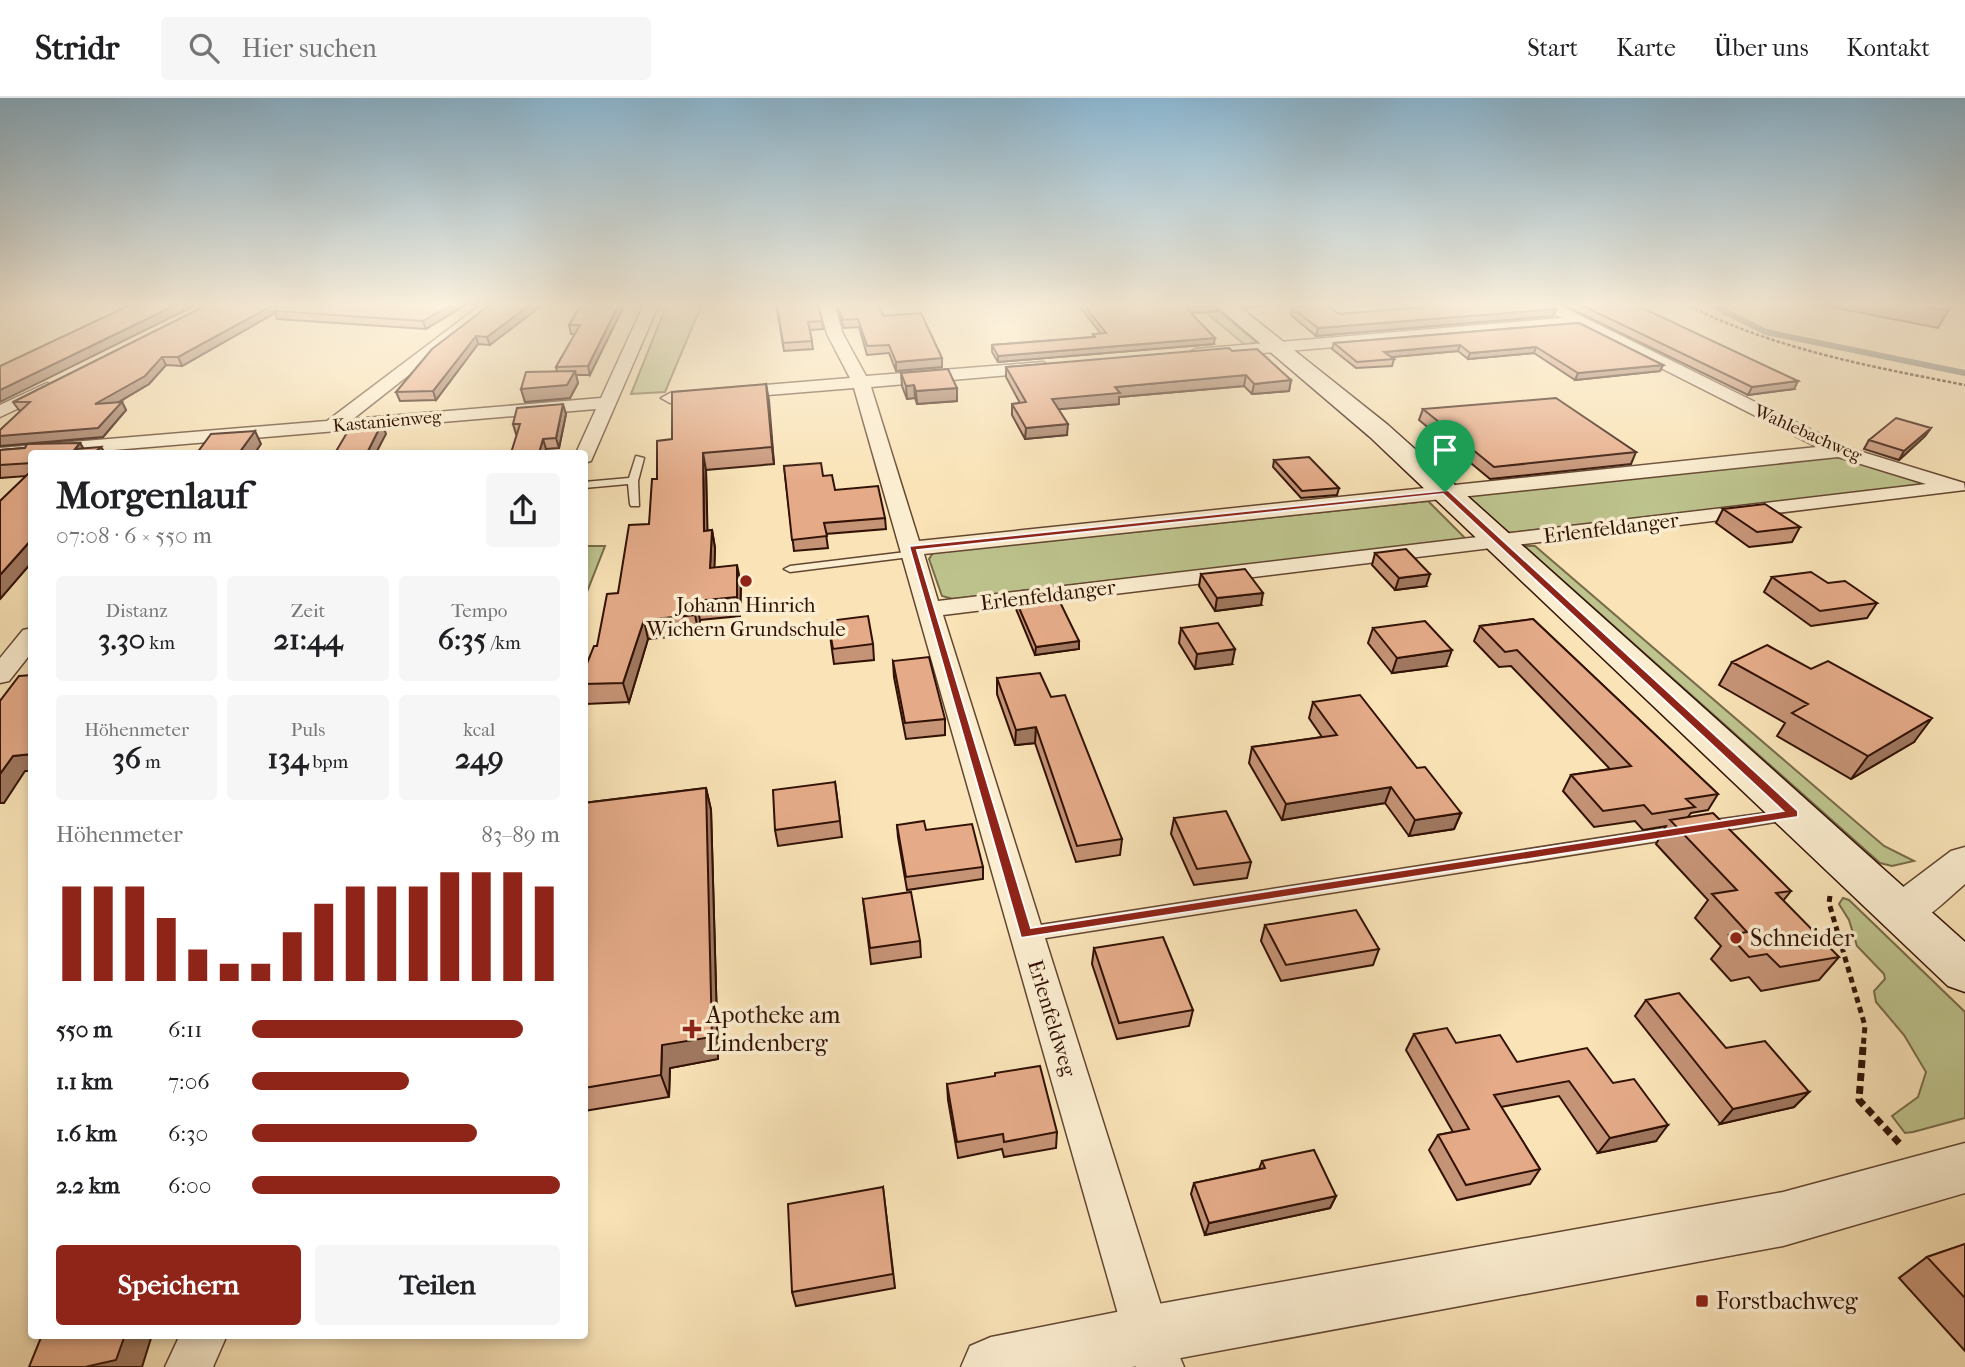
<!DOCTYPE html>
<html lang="de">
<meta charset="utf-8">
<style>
body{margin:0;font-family:"IM FELL French Canon",serif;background:#f6f6f6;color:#202124;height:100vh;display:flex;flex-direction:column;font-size:26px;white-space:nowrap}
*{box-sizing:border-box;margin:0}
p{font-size:23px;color:#757577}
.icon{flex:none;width:38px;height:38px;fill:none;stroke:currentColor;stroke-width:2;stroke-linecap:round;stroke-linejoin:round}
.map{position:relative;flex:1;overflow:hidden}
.panel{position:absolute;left:28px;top:352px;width:560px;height:889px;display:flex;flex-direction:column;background:#fff;border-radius:7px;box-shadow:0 4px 10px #0003}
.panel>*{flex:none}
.pin{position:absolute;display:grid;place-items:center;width:60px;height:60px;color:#fff;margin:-72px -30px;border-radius:50% 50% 50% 0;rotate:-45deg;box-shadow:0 0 7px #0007}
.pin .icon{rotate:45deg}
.round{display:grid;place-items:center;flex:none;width:74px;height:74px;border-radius:7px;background:#f6f6f6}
.summary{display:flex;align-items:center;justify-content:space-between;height:119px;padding:0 28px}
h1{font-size:38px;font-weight:700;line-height:52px}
.metrics{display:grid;grid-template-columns:repeat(3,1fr);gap:10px;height:119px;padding:7px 28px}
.metrics div{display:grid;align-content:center;border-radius:7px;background:#f6f6f6;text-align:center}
.metrics b{font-size:30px;font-weight:700}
.metrics small{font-size:19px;font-weight:400}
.metrics p{font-size:19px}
.chart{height:196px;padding:14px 28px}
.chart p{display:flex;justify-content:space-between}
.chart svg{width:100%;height:126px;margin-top:7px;stroke:#8f2418;stroke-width:6}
.button{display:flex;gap:14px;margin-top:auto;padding:14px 28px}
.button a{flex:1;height:80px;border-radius:7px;background:#8f2418;color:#fff;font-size:28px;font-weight:700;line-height:80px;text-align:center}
.button a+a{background:#f6f6f6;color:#202124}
ul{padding:0 28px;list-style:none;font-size:23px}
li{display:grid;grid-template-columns:112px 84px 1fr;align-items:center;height:52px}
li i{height:18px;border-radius:9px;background:#8f2418}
header{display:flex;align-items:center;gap:42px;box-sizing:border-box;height:98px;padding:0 35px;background:#fff;border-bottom:2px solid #e0e0e0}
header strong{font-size:33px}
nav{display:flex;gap:38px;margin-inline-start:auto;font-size:24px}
.search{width:490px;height:63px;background:#f6f6f6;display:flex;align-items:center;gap:18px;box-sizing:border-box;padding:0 24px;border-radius:7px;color:#757577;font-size:26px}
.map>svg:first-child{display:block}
</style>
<header>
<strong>Stridr</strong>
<div class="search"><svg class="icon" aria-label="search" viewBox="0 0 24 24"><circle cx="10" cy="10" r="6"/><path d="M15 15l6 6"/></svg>Hier suchen</div>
<nav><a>Start</a><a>Karte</a><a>Über uns</a><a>Kontakt</a></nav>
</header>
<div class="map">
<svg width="1965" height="1269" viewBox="0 0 1965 1269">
<rect width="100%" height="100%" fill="#f9e3b7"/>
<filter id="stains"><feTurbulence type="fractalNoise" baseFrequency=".00286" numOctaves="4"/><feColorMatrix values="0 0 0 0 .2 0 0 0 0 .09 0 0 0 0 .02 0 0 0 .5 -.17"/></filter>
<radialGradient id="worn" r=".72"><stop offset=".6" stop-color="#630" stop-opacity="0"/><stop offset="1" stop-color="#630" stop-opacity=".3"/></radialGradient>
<path fill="#bec48e" stroke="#786a49" stroke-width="2" d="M667 206H702L665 294 631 296Z
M1217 212 1255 243V244L1245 247 1204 213Z
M1835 358 1926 384 1929 387 1509 435 1464 396Z
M1428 403 1466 441 953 501 942 498 929 461 933 455Z
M585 448H605L585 499 584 448Z
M1524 448H1535L1884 748 1914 763 1892 768 1880 765Z
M1843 800 1849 802 1965 914V1020L1913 1034 1905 1035 1892 1018 1918 999 1926 974 1904 937 1876 904 1874 893 1885 881 1884 876 1857 848 1849 822 1839 806Z"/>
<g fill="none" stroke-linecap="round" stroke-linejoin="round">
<path stroke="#73786e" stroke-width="6" d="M1710 206 1766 234 1965 275"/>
<defs>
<path id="service" d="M636 358 644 360 638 383 639 408H631L630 406 628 386 584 390V384L629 380Z
M914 453 918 454V458L790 474 784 471 790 468Z
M1788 712 1793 713 1796 717 1793 721 1708 735 1703 733 1700 729 1703 725 1708 723Z
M1678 728 1683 730 1686 734 1683 738 1678 740 1027 843 1021 841 1018 836 1021 831 1027 829Z"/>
<path id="minor" d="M482 206H499L353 321 601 300 644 206H659L591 363 584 365V355H576L596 311 78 355H32V359L0 362V350L327 323Z
M819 206H834L843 236 866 278 1043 264 1051 269 1043 274 871 289 919 443 1817 349 1578 228 1195 261 1187 256 1195 251 1562 220 1539 206H1557L1846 349 1964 385 1965 392 943 517 1170 1236 1184 1269H1136L1124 1237 854 290 670 305 661 300 670 295 850 280 827 236ZM1838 359 1926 386 938 503 924 456Z
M47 285 56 290 53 294 0 319V307Z
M32 530V554L9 583 0 585V560L23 532Z
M180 1237H227L213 1269H165Z"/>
<path id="tertiary" d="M1965 749V786C1942 805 1917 836 1886 826L1880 814 1886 802 1951 753Z
M1965 1045V1095L1783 1148 1132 1269H961L970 1248 991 1239 1147 1208 1783 1094Z"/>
<path id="secondary" d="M1214 206H1236L1388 327 1965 844V894L1948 888 1370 339Z"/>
</defs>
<use href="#service" stroke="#634631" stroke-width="3"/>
<use href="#minor" stroke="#634631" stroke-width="3"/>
<use href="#tertiary" stroke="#634631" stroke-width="3"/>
<use href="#secondary" stroke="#311104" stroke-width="3"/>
<path stroke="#311104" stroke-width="2.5" stroke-dasharray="3.5 2" stroke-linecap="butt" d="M1685 206C1774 251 1868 268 1965 287"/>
<path stroke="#311104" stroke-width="5" stroke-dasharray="6 4.5" stroke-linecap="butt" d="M1830 798 1829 805 1865 928 1863 951"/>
<path stroke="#311104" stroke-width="7" stroke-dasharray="8 5" stroke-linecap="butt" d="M1863 949 1859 1002 1901 1047"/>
<use href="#service" fill="#fbedd0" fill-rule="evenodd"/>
<use href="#minor" fill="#fbedd0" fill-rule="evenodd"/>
<use href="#tertiary" fill="#fbedd0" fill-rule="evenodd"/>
<use href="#secondary" fill="#fbedd0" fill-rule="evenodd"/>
</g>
<path fill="#c59376" stroke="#311104" stroke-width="2" d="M209 206H467L426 231 277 221 275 215 182 268 166 267 149 286 119 304H122L126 312 103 339 0 348V332L21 313 19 312 13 304Z
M491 206 490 247 478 246 436 302 400 303 396 294Z
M582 206 590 277H576L578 285 570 300 525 304 521 291 557 273 556 269 575 236H571L569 227Z
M776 206 822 223 823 231 810 232 813 251 784 253Z
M835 206H878L883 218 942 260V269L896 273 889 255 867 257 859 229 844 230Z
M1078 206H1218V213L1192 215 1214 246 998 264 992 254V247L1093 239V236H1101Z
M1408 206H1548L1553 218 1316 238 1291 217 1292 210 1339 216 1414 210Z
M1561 206H1634L1794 291 1748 297Z
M1816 206H1952L1938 230Z
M1579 225 1663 267 1660 273 1575 282 1534 255 1468 261 1458 253 1391 259 1394 261 1392 268 1356 270 1332 251 1334 245Z
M1232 253 1291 282 1289 293 1252 296 1244 288 1119 299V306L1058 311 1067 337 1025 341 1012 317V306L1020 305 1006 279V269Z
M901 275 957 290V303L917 306 915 300 907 301 902 288Z
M766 286 774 366 706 372 707 433 712 432 715 450 714 469 741 486 740 518 700 522 699 536 648 541 629 604 586 606 584 602V573L597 548 618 495 649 426 672 341Z
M1423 311 1636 354 1631 366 1490 381 1419 322Z
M566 316 559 350 546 351 516 336 513 326Z
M1931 330 1925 338 1899 362 1864 351 1869 342Z
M80 345 83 350 32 355V464L0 501 26 378 0 380V352Z
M1274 362 1339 390 1337 397 1301 400 1273 369Z
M784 368 823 378 835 392 885 420 886 431 826 436 828 450 794 453Z
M1723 411 1800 429 1792 444 1749 449 1716 425Z
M1375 455 1426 488 1395 492 1372 467Z
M1201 476 1261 507 1215 513 1199 488Z
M1772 479 1828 485 1877 505 1867 520 1811 528 1764 494Z
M1016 503 1079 543V551L1035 557 1016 511Z
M1533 521 1718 696 1708 712 1691 715 1688 719 1791 793 1783 803 1839 859 1819 882 1761 893 1749 879 1731 883 1711 861 1721 848 1695 820 1708 802 1656 746 1666 728 1643 732 1635 723 1594 729 1563 693 1571 677 1610 671 1511 568 1499 569 1474 543 1480 528Z
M828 523 873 546 874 562 834 566Z
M1181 530 1232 566 1195 571 1179 545Z
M1373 530 1446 568 1392 575 1368 545Z
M893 563 945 621V637L906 641 894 579Z
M1732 564 1914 644 1851 681 1777 638 1785 625 1719 587Z
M997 580 1051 599 1122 741 1120 757 1076 764 1035 645 1015 647 997 596Z
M1313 604 1417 670 1461 715 1454 731 1409 738 1385 705 1282 722 1249 665 1252 649 1322 639 1309 620Z
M835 684 842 739 778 748 775 732Z
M706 690 711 712 718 961 670 970 669 999 584 1013V705Z
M1174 720 1251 764 1247 780 1194 787 1171 736Z
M897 727 926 732 983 769V781L907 792 898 739Z
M863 801 920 843 921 859 871 866Z
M1265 827 1379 851 1373 867 1281 883 1261 843Z
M1094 850 1193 912 1189 928 1117 941 1092 866Z
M1646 902 1726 950 1809 994 1794 1009 1720 1026 1635 918Z
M1414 936 1456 945 1517 964 1613 985 1656 1043 1598 1055 1559 998 1501 1009 1540 1071 1530 1086 1457 1102 1429 1052 1438 1037 1453 1034 1406 952Z
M947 986 1057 1034 1056 1050 1004 1059 1002 1051 958 1060 948 1002Z
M1262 1063 1336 1098 1330 1110 1205 1137 1191 1096 1194 1085 1259 1071Z
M883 1089 895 1190 796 1208 792 1194Z
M1965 1146V1253L1899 1180 1927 1159Z"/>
<path fill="#a07860" stroke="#311104" stroke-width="2" d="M178 206H198L0 304V292Z
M275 206H286L274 213 275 215 182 268 178 259Z
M452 206H467L426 231 423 223Z
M531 206H544L490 247 487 239Z
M619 206H625L590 277 588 268Z
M1219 206 1218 213 1185 216 1186 210Z
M1246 206H1290L1245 210Z
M1556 211 1553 218 1316 238 1318 230Z
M476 238 478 246 436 302 433 293Z
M1215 240 1214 246 998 264V258Z
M1460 247 1458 253 1383 260 1384 254Z
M1536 249 1534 255 1468 261 1470 255Z
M162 259 166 267 149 286 100 315 95 306Z
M942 260V269L896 273V264Z
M1663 267 1660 273 1575 282 1578 275Z
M575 273 578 285 570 300 525 304 521 291Z
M1246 277 1244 288 1119 299V306L1051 312 1052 301 1115 289Z
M1291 282 1289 293 1252 296 1254 286Z
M1798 283 1794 291 1748 297 1752 289Z
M766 286 769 302 774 366 772 349Z
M914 287 915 300 907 301 906 288Z
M957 290V303L917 306 916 293Z
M122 304 126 312 103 339 0 348V338Z
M563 306 566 316 559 350 556 340Z
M382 325 386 336 376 355H367Z
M1068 326 1067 337 1025 341 1026 330Z
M1931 330 1925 338 1899 362 1904 353Z
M255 333 261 346 255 355H239Z
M543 341 546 351 545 355H539Z
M80 345 86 355 75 351Z
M101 349 105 355H94Z
M703 355 706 372 708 451 704 433Z
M712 432 715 450 714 488 710 470Z
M32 441V464L0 501V477Z
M737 467 741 486 740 518 737 499Z
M1430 476 1426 488 1395 492 1399 480Z
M1263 495 1261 507 1215 513 1217 500Z
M696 503 700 522 699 536 695 517Z
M644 522 648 541 629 604 623 585Z
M1079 543V551L1035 557 1036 549Z
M1235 551 1232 566 1195 571 1197 556Z
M1452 552 1446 568 1392 575 1397 560Z
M1932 620 1914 644 1851 681 1868 658Z
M1036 629 1035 645 1015 647 1016 632Z
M32 656V673H25L4 705H0V676L13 658Z
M1391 689 1385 705 1282 722 1286 706Z
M706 690 711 712 718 961 670 970 669 999 661 977 662 947Z
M1461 715 1454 731 1409 738 1415 722Z
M1809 994 1794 1009 1720 1026 1733 1011Z
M1668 1027 1656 1043 1598 1055 1610 1040Z
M1336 1098 1330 1110 1205 1137 1209 1125Z
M125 1237H152L142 1269H85Z"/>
<path fill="#e5ab89" stroke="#311104" stroke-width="2" d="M132 206H178L0 292V268Z
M209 206H275L178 259H162L145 278 95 306 122 304 98 330 0 338V332L30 304H13Z
M280 206H452L423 223 274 213Z
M491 206H531L487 239 476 238 433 293 396 294 432 251Z
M582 206H619L588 268 556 269 580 227H569Z
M777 206H818L822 223 808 224 812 243 783 245Z
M837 206H878L883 218 921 215 942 260 896 264 889 247 867 248 858 221 843 222Z
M1083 206H1219L1186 210 1215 240 998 258 992 247 1095 239 1093 236 1106 235Z
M1421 206H1548L1556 211 1318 230 1292 210 1327 207 1339 216 1426 209Z
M1579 206H1634L1798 283 1752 289Z
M1912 206H1952L1949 213Z
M1579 225 1663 267 1578 275 1536 249 1470 255 1460 247 1384 254 1394 261 1357 264 1334 245Z
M1229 250 1232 253 1257 251 1291 282 1254 286 1246 277 1115 289 1120 295 1052 301 1068 326 1026 330 1012 306 1026 304 1006 269Z
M948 271 957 290 916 293 914 287 906 288 901 275Z
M575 273 567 287 521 291 526 274Z
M766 286 772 349 703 355 704 433 712 432 710 470 737 467V499L696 503 695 517 644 522 623 585 584 586V573L594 548H597L607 496 618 495 629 427 649 426 652 381H657V343L672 341V294Z
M1556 300 1636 354 1494 369 1423 311Z
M563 306 556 340 543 341 539 355H511L520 326H513L517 310Z
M1896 320 1931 330 1904 353 1869 342Z
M382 325 367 355H335L351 328Z
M255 333 239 355H197L211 336Z
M80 345 75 351 101 349 94 355H32V365L0 367V352L25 350 27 346Z
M1309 359 1339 390 1302 393 1274 362Z
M821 365 823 378 832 377 835 392 878 388 885 420 824 425 827 438 792 442 784 368Z
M32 372V441L0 477V403Z
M1765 406 1800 429 1757 434 1723 411Z
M1406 451 1430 476 1399 480 1375 455Z
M1245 471 1263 495 1217 500 1201 476Z
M1811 474 1828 485 1845 483 1877 505 1820 513 1772 479Z
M1057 498 1079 543 1036 549 1016 503Z
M868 518 873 546 833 551 828 523Z
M1533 521 1718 696 1686 701 1695 709 1652 716 1644 707 1603 713 1571 677 1631 668 1517 552 1505 554 1480 528Z
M1425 523 1452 552 1397 560 1373 530Z
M1218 525 1235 551 1197 556 1181 530Z
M1767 547 1811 571 1828 563 1932 620 1868 658 1792 615 1808 606 1732 564Z
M929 559 945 621 905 625 893 563Z
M1040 575 1051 599 1065 597 1122 741 1077 748 1036 629 1016 632 997 580Z
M32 577V656L13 658 0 676V603L19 578Z
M1360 597 1417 670 1425 669 1461 715 1415 722 1391 689 1286 706 1252 649 1337 637 1313 604Z
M835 684 840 723 775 732 773 692Z
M706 690 712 939 662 947 661 977 584 990V705Z
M1226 713 1251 764 1197 771 1174 720Z
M1713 715 1791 793 1776 795 1839 859 1780 869 1767 856 1749 859 1729 837 1747 834 1712 796 1737 792 1670 722Z
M924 723 926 732 972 726 983 769 906 779 897 727Z
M911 794 920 843 870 850 863 801Z
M1356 812 1379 851 1286 867 1265 827Z
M1163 839 1193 912 1119 925 1094 850Z
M1679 895 1726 950 1765 943 1809 994 1733 1011 1646 902Z
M1447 930 1456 945 1500 937 1517 964 1587 950 1613 985 1634 981 1668 1027 1610 1040 1569 983 1494 997 1540 1071 1466 1087 1438 1037 1469 1031 1414 936Z
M1040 968 1057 1034 1004 1044 1003 1036 957 1044 947 986 995 978V975Z
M1314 1052 1336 1098 1209 1125 1194 1085 1265 1070 1262 1063Z
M883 1089 893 1176 792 1194 788 1106Z
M1965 1146V1200L1927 1159Z
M42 1237H125L116 1262 85 1269H29Z"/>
<linearGradient id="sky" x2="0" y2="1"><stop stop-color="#8bb8d4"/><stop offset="0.54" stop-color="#fcf2df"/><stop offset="1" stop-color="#fcf2df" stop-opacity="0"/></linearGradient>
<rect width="1965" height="383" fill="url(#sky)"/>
<path fill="#8f2418" stroke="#fff" stroke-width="2" fill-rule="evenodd" d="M1448 392 1798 713V719L1021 840 909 448ZM1443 396 1783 713 1031 830 917 452Z"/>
<g fill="#8f2418" stroke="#fbedd0" stroke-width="2.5">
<circle cx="746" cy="483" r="7"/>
<circle cx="1736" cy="840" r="7"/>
<path d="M688.5 920.5h7v7h7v7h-7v7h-7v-7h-7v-7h7z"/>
<rect x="1695" y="1196" width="14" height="14" rx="3.5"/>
</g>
<g text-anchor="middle" stroke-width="7" stroke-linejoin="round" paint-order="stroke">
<g font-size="18" fill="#311104" stroke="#fbedd0">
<text transform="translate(387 323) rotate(-5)" y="6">Kastanienweg</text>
<text transform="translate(1808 335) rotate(24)" y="6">Wahlebachweg</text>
</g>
<g font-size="21" fill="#311104" stroke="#fbedd0">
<text transform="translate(1611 430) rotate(-7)" y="7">Erlenfeldanger</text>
<text transform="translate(1048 497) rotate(-7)" y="7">Erlenfeldanger</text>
<text transform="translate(1052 920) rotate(73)" y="7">Erlenfeldweg</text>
</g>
<g font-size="21" fill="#311104" stroke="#fbedd0">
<text x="746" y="514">Johann Hinrich<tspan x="746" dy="24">Wichern Grundschule</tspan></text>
</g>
<g font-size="24" fill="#311104" stroke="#fbedd0" text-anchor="start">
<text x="1750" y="848">Schneider</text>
<text x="706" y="925">Apotheke am<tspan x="706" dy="28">Lindenberg</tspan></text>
<text x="1716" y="1211">Forstbachweg</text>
</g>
</g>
<rect width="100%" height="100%" filter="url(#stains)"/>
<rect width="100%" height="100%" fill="url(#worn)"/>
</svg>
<div class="pin" style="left:1445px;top:394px;background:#1e9e55"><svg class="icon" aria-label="arrive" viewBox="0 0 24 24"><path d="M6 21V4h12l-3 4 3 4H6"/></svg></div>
<section class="panel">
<div class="summary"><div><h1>Morgenlauf</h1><p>07:08 · 6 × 550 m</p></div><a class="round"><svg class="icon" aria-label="share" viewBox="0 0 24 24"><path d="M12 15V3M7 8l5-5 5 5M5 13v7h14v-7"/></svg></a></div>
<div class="metrics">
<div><p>Distanz</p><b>3.30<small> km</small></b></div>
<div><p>Zeit</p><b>21:44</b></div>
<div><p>Tempo</p><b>6:35<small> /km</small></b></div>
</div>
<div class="metrics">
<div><p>Höhenmeter</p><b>36<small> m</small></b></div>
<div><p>Puls</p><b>134<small> bpm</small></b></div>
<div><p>kcal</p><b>249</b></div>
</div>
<div class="chart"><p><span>Höhenmeter</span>83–89 m</p>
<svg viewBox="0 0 160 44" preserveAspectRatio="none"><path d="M5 44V11M15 44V11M25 44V11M35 44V22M45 44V33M55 44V38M65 44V38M75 44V27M85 44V17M95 44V11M105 44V11M115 44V11M125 44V6M135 44V6M145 44V6M155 44V11"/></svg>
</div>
<ul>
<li><b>550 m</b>6:11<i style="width:88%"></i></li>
<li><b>1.1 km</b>7:06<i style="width:51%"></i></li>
<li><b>1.6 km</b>6:30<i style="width:73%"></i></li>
<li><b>2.2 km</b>6:00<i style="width:100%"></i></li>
</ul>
<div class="button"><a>Speichern</a><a>Teilen</a></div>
</section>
</div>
